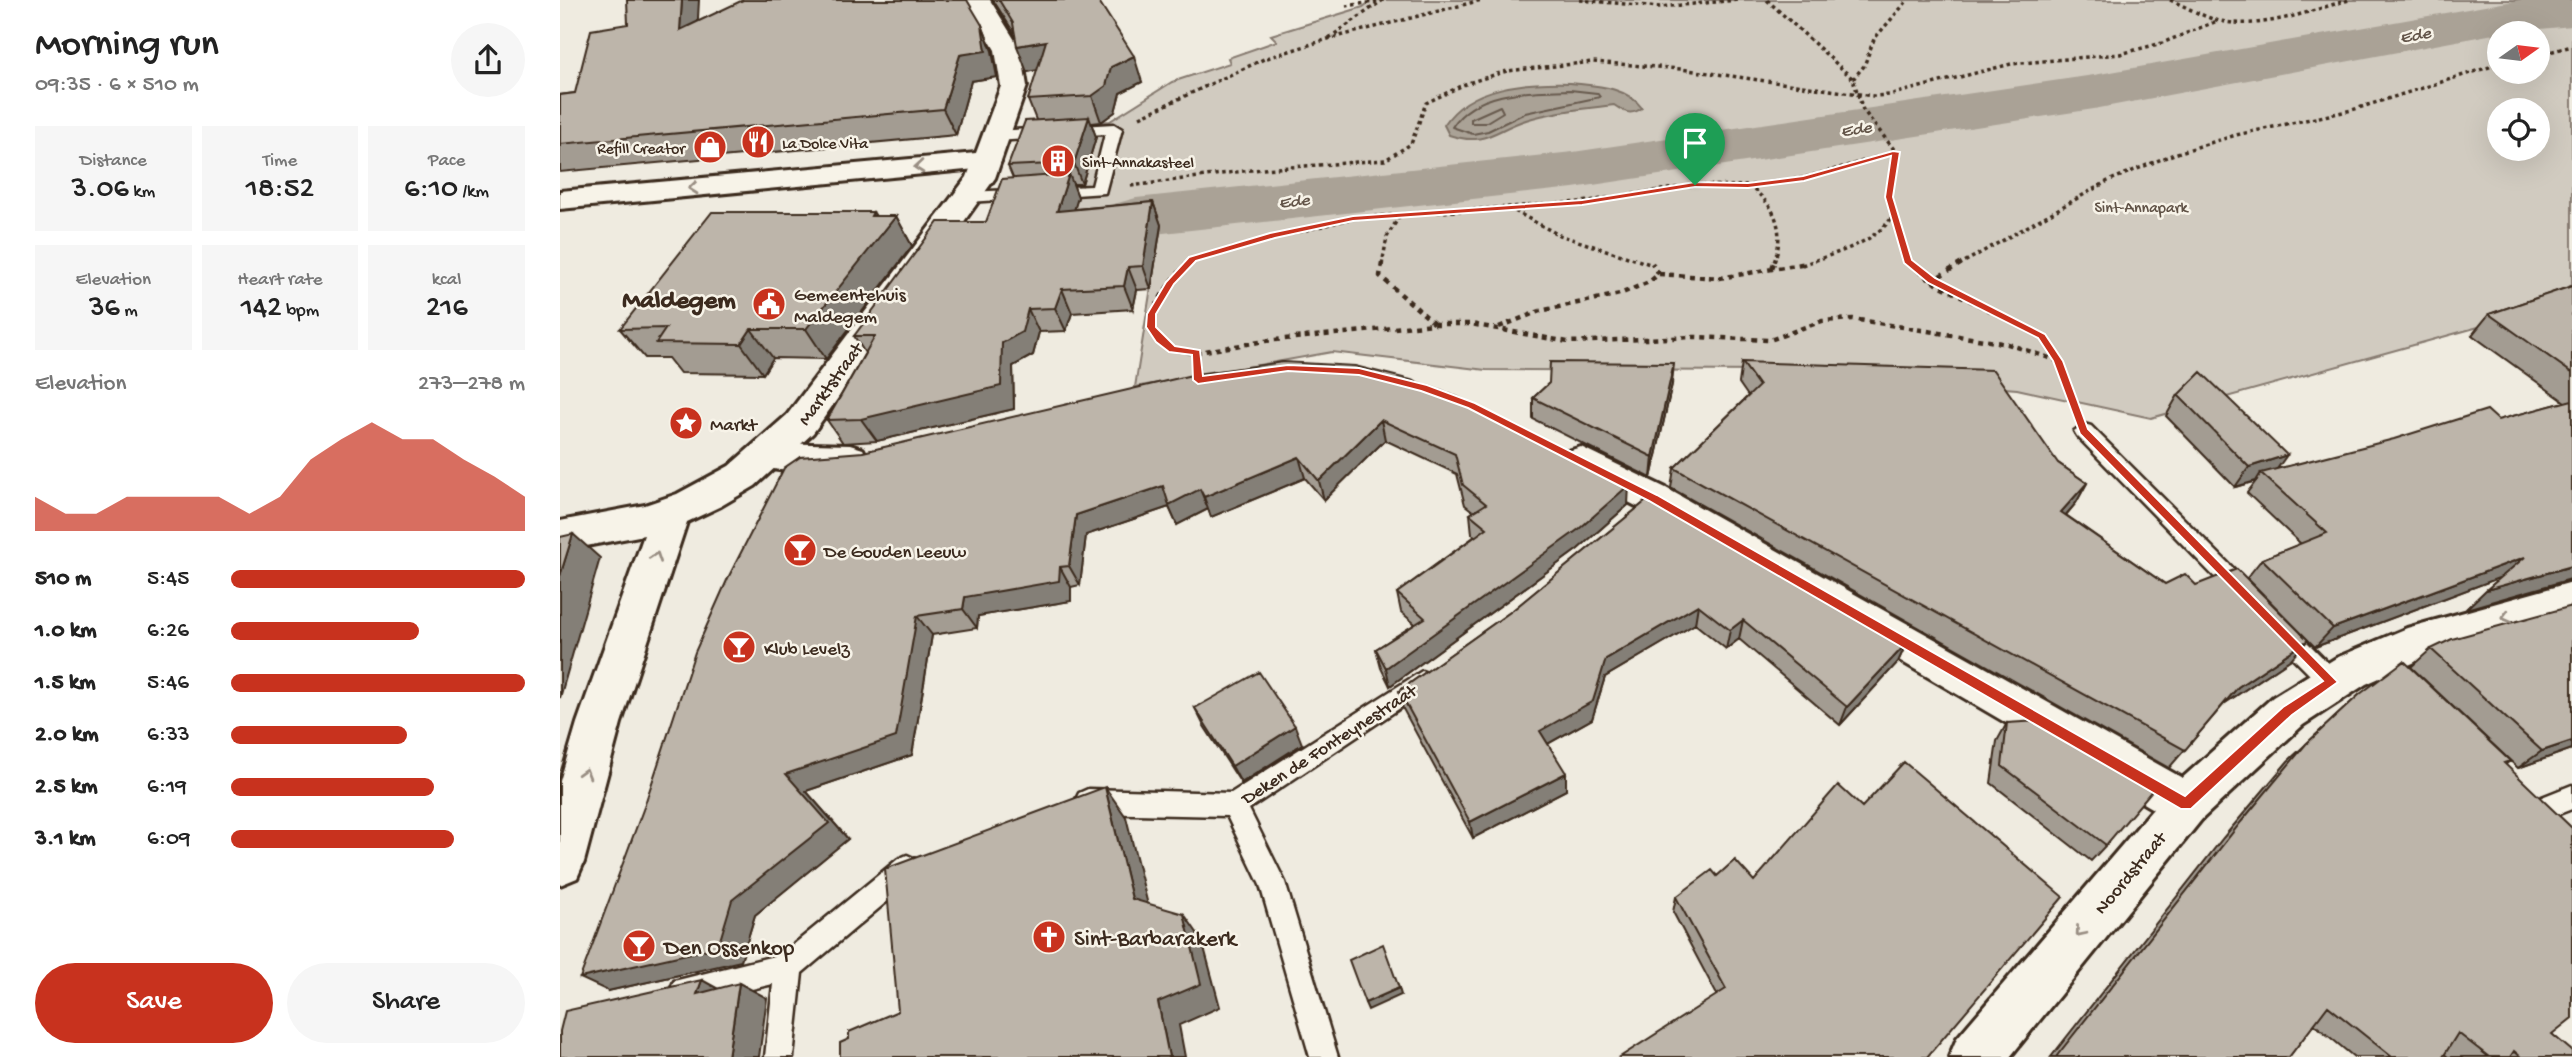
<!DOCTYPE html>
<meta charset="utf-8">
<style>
body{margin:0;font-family:"Gochi Hand",sans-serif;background:#f6f6f6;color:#222;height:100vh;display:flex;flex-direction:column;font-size:26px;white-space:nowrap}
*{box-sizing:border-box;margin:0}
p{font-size:23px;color:#767676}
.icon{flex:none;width:38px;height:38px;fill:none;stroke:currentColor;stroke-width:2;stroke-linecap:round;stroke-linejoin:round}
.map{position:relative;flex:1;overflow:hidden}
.panel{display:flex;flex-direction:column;background:#fff;width:560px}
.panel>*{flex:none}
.needle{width:46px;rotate:76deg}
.controls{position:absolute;left:1927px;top:21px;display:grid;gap:14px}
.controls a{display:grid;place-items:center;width:63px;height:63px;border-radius:50%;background:#fff;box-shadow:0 7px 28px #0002;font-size:35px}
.pin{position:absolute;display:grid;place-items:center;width:60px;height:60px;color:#fff;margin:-72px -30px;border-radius:50% 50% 50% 0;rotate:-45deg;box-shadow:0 0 7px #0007}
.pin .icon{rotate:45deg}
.round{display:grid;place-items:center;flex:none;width:74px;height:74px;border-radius:37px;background:#f6f6f6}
.headline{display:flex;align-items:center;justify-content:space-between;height:119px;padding:0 35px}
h1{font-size:38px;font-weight:600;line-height:52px}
.metrics{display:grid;grid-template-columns:repeat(3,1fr);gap:10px;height:119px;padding:7px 35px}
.metrics div{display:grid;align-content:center;border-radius:0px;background:#f6f6f6;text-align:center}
.metrics b{font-size:30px;font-weight:600}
.metrics small{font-size:19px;font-weight:400}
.metrics p{font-size:19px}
.chart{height:196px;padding:14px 35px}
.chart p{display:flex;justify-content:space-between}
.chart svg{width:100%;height:126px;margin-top:7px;fill:#c8321e;opacity:.7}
.action{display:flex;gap:14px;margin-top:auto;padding:14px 35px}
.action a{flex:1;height:80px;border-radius:42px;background:#c8321e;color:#fff;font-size:28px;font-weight:600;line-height:80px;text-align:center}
.action a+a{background:#f6f6f6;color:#222}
ul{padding:0 35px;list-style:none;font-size:23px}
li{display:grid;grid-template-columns:112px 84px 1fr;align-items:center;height:52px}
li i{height:18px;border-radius:9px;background:#c8321e}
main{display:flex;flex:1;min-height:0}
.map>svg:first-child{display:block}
</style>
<main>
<section class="panel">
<div class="headline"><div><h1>Morning run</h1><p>09:35 · 6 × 510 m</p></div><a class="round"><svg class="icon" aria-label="share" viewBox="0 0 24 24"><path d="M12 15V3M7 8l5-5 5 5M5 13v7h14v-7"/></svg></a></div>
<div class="metrics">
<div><p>Distance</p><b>3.06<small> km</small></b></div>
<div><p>Time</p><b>18:52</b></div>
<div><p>Pace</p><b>6:10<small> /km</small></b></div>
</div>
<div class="metrics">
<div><p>Elevation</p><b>36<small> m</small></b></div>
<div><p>Heart rate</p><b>142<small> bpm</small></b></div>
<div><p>kcal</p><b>216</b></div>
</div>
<div class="chart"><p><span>Elevation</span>273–278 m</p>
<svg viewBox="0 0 160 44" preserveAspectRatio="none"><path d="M0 44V32L10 38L20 38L30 32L40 32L50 32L60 32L70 38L80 32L90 19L100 12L110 6L120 12L130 12L140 19L150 25L160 32V44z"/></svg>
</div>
<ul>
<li><b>510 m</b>5:45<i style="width:100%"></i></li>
<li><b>1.0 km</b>6:26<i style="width:64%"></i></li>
<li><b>1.5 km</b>5:46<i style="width:100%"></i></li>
<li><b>2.0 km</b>6:33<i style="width:60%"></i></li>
<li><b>2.5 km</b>6:19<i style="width:69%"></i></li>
<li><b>3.1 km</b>6:09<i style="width:76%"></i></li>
</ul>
<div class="action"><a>Save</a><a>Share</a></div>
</section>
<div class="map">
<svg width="2012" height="1057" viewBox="0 0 2012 1057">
<rect width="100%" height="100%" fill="#efebe0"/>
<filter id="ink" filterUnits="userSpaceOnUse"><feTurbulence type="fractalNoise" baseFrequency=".0143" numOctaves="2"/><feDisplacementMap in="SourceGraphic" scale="14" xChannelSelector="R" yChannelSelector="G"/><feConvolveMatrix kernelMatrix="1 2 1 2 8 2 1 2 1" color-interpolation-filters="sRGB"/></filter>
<g filter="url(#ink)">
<path fill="#d1cbc0" stroke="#867a6f" stroke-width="2" fill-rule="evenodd" d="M812 0H2012V301L1591 418 1457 389 1228 371 926 370 772 352 575 387 601 225 401 245 415 222H446L479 126 550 121 612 82 670 63 668 58 717 41 711 35 803 7ZM1939 33H1978V72H1939ZM1939 110H1978V149H1939Z"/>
<path fill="#aaa296" stroke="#7e7266" stroke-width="2" d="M1010 83C1035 86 1066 86 1082 108 1071 116 1064 112 1054 105 1025 109 994 111 966 120 934 130 926 147 889 135L884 125C910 85 967 82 1010 83Z"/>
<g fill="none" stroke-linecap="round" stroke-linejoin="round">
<path stroke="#675a4e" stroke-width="2" d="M1010 90 1037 93 1040 97 965 113 928 131 913 134 892 127C916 90 970 91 1010 90Z
M940 106 943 112 925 123H911V119Z"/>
<path fill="#aaa296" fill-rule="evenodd" d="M1959 0H2012V26L1939 33 1534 109 1013 188 576 236 554 230 545 217 554 204 576 198 1013 152 1534 75Z"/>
<defs>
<path id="lane" d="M554 124 562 129 545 193 409 202 401 197 409 192 532 186 545 134 436 141 428 136 436 131Z
M1524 424 1531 426 1692 587 1695 593 1692 599 1684 602 1676 599 1517 436 1514 431Z
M1719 620 1727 622 1780 675 1784 682 1780 689 1772 692 1764 689 1711 636 1708 629 1711 622Z
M862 671 870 674 874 681 870 688 689 809 725 882 778 1057H750L700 885 667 816 528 813 519 809 515 801 519 793 528 789 671 793Z
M2012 785V809L1981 821 1972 817 1968 809 1972 801Z
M347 855 356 859 360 868 356 877 242 973 233 1057H205L213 984 124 1005 114 1001 110 991 114 981 222 954 338 859Z"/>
<path id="street" d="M427 152 437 155 441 161 437 167 0 209V191Z
M212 443 290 445 303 449 308 459 303 469C278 476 225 473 199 466L194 456 199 446Z
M1021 447 1106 488 1642 789 1649 804 1642 819 1626 825 1610 819 1080 508 1008 471 1003 461 1008 451Z"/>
<path id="secondary" d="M406 0H430L461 50 467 86 435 178 253 433 195 486 161 506 127 522 61 723 24 862 17 878 0 885V781L17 723 84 535 0 551V521L85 505 117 494 169 466 227 415 407 177 441 86 435 50Z
M2012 582V616L1871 655 1806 684 1743 725 1642 819 1450 1057H1389L1397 1038 1610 789 1713 697 1776 658 1847 628Z"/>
</defs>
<use href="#lane" stroke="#3b2a1e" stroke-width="5"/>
<use href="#street" stroke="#3b2a1e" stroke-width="6"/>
<use href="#secondary" stroke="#3b2a1e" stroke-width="6"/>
<path stroke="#3b2a1e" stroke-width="3.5" stroke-dasharray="3.5 3.5" stroke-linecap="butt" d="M1020 0 1100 7 1178 0
M1207 0 1293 79 1303 110 1336 152 1329 197 1347 261 1352 265
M1610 0C1627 7 1643 17 1660 21 1704 30 1748 11 1789 0
M786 6 821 1
M769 38 823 0
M1978 55 2012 46
M1293 79 1304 66 1314 39 1348 0
M580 117 704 59 768 39 922 0
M571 186 691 170 825 160 851 144 866 103 905 84 947 71 1033 62 1121 69 1313 96 1329 95 1451 64 1560 54 1602 43 1657 21
M1188 186C1217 205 1226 232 1213 265
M949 208 999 235 1093 265
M626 265 632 259 793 218 1022 202 1135 185 1187 186 1244 178 1336 152
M822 265 827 237 840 215
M1242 265C1274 253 1313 245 1333 216
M1399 265 1548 181 1614 154 1676 135 1792 110 1939 64"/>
<path stroke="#3b2a1e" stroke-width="4.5" stroke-dasharray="5 5" stroke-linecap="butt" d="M628 263C611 281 593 302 591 327L612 349 633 353 705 341 875 324H911L1008 342 1135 337 1210 340 1262 321 1293 319 1448 344 1498 361
M822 263 820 276 875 324
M1350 263 1371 281 1482 336 1498 361 1514 404
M1212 268 1214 263
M1099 274 1160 278 1247 263
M1371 281 1402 263
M939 327 980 311 1060 294 1089 282 1099 274 1092 263
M637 353 638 379"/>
<use href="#lane" fill="#f7f3e8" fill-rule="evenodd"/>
<use href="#street" fill="#f7f3e8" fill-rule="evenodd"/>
<use href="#secondary" fill="#f7f3e8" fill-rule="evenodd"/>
</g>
<path fill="#a39c92" stroke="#3b2a1e" stroke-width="2" d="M433 0H538L582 82 560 93 555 112 541 122 531 123 536 137 522 184H513L518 197 514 209 593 202 601 225 591 289 577 290 573 309 512 313 506 331 479 332 473 355 453 366 454 409 317 441 283 443 267 420 305 353 294 336 426 222 453 178 448 166 476 120 468 100 478 70 467 72 456 36Z
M138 21 422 25 432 51 437 77 411 81 396 135 0 172V95L15 93Z
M313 212 316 216H336L352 246 266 359 213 358 203 374 120 373 108 358H85L60 329Z
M2012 286V580L1906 609 1941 577 1755 647 1687 578 1702 559 1741 544 1687 493 1696 481 1675 487 1606 416 1618 395 1716 469 1938 420 2005 402 1912 335 1929 314Z
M723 362 1068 505 1018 549 830 686 821 668 816 649 855 624 841 612 837 593 915 536 912 534 910 514 914 512 905 505 897 474 825 440 764 500 745 478 651 517 648 509 617 525 609 507 526 535 520 585 511 587V601L418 616 417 628 372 635 352 755 246 791 288 839 195 915 181 961 48 991 303 452Z
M1182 362 1498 463 1527 483 1516 503 1506 515 1605 584 1636 585 1731 659 1664 704 1609 768 1111 488 1114 468 1188 396 1179 383Z
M989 383 1112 384 1091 478 973 419V398Z
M1091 497 1346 644 1338 662 1280 725 1179 639 1166 649 1135 624 1045 677 1032 719 988 744 1006 790 913 838 843 709 839 691 953 610Z
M1871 649 2012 749 1958 768 1851 667Z
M1800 694 1950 761 1945 765 1992 1034 2012 1057H1888L1884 1054 1883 1057H1794L1754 1024 1729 1057H1491L1663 838 1728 761Z
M635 708 742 744 681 783 644 726Z
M1447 723 1546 845 1531 861 1431 783 1437 741Z
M1157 876 1194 881 1367 1057 1157 995 1113 912 1116 897Z"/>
<path fill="#847f77" stroke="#3b2a1e" stroke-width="2" d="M122 0H139L136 55 120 30Z
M422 25 432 51 437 77 411 81 396 135 383 109 400 55Z
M486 41 496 67 467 72 457 46Z
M574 56 582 82 560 93 555 112 541 122 532 96 551 67Z
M529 117 536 137 522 184 514 163Z
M509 174 518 197 507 234 497 211Z
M593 202 601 225 591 289 583 266Z
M313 212 324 231 336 216 352 246 266 359 246 329Z
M568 267 577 290 573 309 564 286Z
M502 289 512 313 506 331 495 308Z
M468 309 479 332 473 355 453 366 454 409 317 441 301 419 442 343Z
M191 329 213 358 203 374 181 344Z
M1114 363 1112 384 1091 478 1093 457Z
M821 420 825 440 764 500 759 481Z
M1727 455 1712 476 1701 473 1696 481 1675 487 1689 467Z
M739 457 745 478 651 517 644 497Z
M1527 483 1516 503 1491 532 1501 512Z
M1069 485 1068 505 1018 549 830 686 826 668Z
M603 486 640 489 648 509 617 525 609 507 526 535 520 585 509 566 516 515Z
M13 534 40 558 0 698V576Z
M1965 557 1944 576 1755 647 1773 628Z
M2012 566 2011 579 1906 609 1926 590Z
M500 567 511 587V601L418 616 417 628 403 609 405 597Z
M1138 605 1135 624 1045 677 1032 719 980 748V731L1046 659Z
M357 616 372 635 352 755 246 791 288 839 195 915 181 961 48 991 20 978 172 900 226 774Z
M1183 620 1179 639 1166 649 1170 630Z
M1748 640 1731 659 1662 705 1678 687Z
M1346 644 1338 662 1280 725 1287 707Z
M735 726 742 744 681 783 672 766Z
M2012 741V749L1958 768 1982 751Z
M1006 773V790L913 838 910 822Z
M545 787 566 817 593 925 572 899Z
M624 914 642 940 660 1007 619 1025 625 1057H609L598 1002Z
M142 980 171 996 137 994Z
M179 983 207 998 199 1057H168Z
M839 988 841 995 808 1010 805 1003Z"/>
<path fill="#bdb5aa" stroke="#3b2a1e" stroke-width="2" d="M67 0H122L120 30 183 0H407L422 25 426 51 400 55 383 109 0 144V95L15 93 31 30 68 24Z
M439 0H538L574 56 551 67 546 86 532 96 468 100 486 41 457 46 453 23Z
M529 117 514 163 448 166 465 121Z
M509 174 497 211 593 202 583 266 568 267 564 286 502 289 495 308 468 309 462 332 442 343 441 386 301 419 267 420 315 336H294L378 222H426L442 179Z
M152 212H313L311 216H336L246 329H191L181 344 96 343 106 328 60 329Z
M2012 286V373L1929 314Z
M723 362 795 366 851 380 897 397 1069 485 1019 529 826 668 816 649 865 618 837 593 927 528 910 514 926 504 903 485 895 454 821 420 759 481 739 457 644 497 640 489 609 505 603 486 516 515 509 566 500 567 499 581 405 597 403 609 357 616 336 737 226 774 269 823 172 900 158 947 20 978 84 807 135 652 168 578 224 468 240 457 303 452 636 374Z
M990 362 1114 363 1093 457 973 398 989 383Z
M1182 362 1433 370 1498 463 1527 483 1501 512 1605 584 1625 574 1636 585 1677 569 1748 640 1678 687 1625 750 1114 468 1199 386Z
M1641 372 1727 455 1689 467 1618 395Z
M2012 400V566L1926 590 1965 557 1773 628 1702 559 1767 533 1701 473 1834 439 1927 410 1938 420Z
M1091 497 1346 644 1287 707 1183 620 1170 630 1138 605 1046 659 1033 701 980 731 1006 773 910 822 839 691 953 610Z
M13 534 0 576V537Z
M2012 606V741L1982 751 1871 649 1892 639Z
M1844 661 1950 761 1944 763 2012 828V1018L1992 1034 2012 1051V1057H1961L1954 1051 1950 1057H1929L1898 1033 1883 1057H1832L1768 1006 1729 1057H1496L1681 822 1746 744 1800 694Z
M699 672 735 726 672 766 635 708Z
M1479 721 1595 787 1546 845 1442 766 1447 723Z
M1344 762 1503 897 1367 1057H1060L1166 989 1116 897 1152 870 1157 876 1175 860 1194 881 1278 785 1302 807Z
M545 787 572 899 624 914 641 984 598 1002 609 1057H280V1043L289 1039V1032L338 1011 325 869Z
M823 944 839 988 805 1003 789 960Z
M142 980 137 994 179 983 168 1057H0V1031L5 1011Z"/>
<defs><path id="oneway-chevron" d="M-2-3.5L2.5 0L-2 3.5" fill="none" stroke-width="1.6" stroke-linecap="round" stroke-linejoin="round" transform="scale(1.75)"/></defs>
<g stroke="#998e83">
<use href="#oneway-chevron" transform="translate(359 167) rotate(175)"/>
<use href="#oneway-chevron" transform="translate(133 188) rotate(175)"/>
<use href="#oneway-chevron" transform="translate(96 557) rotate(-71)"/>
<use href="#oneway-chevron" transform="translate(1946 617) rotate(165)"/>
<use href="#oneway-chevron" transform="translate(25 773) rotate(-74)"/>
<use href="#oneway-chevron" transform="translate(1520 932) rotate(130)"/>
</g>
</g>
<path fill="#c8321e" stroke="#fff" stroke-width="2" fill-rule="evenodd" d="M1333 151 1340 152 1333 197 1352 260 1375 278 1485 334 1503 361 1528 429 1778 682 1732 715 1631 809H1621L1089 501 908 408 861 391 799 375 728 371 638 384 633 380 632 355 609 352 596 342 586 327 587 314 606 282 629 257 710 233 793 216 1022 200 1135 182 1188 183 1243 176ZM1331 156 1325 197 1344 263 1368 283 1478 338 1493 361 1520 434 1763 681 1723 707 1625 796 1097 495 915 403 867 385 799 368 728 365 643 376 640 350 615 346 596 327V314L614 284 636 261 715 238 793 221 1022 205 1135 187 1188 188 1244 181Z"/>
<defs>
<symbol id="restaurant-disc" viewBox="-11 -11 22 22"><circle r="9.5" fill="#c8321e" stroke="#f7f3e8"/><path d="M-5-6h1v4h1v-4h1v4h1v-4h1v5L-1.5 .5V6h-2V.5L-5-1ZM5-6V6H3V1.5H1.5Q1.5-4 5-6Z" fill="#fff"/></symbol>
<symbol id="shop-disc" viewBox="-11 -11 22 22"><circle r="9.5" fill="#c8321e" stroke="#f7f3e8"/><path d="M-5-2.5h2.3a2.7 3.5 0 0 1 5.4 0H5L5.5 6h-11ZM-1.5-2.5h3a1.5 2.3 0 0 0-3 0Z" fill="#fff"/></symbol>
<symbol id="building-disc" viewBox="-11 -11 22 22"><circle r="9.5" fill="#c8321e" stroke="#f7f3e8"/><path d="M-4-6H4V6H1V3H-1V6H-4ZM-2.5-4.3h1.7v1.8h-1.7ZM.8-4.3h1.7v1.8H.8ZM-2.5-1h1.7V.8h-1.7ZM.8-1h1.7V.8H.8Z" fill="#fff"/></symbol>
<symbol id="civic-disc" viewBox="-11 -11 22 22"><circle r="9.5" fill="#c8321e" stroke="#f7f3e8"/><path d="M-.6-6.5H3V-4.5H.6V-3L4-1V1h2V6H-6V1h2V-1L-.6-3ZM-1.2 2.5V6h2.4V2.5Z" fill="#fff"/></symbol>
<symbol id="sight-disc" viewBox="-11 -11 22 22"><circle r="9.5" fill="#c8321e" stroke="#f7f3e8"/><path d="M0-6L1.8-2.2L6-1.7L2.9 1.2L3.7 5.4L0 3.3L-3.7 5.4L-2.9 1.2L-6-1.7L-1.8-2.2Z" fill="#fff"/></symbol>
<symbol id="bar-disc" viewBox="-11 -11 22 22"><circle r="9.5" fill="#c8321e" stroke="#f7f3e8"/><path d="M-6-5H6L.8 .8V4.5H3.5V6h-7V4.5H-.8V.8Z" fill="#fff"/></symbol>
<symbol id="church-disc" viewBox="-11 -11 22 22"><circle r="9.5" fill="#c8321e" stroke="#f7f3e8"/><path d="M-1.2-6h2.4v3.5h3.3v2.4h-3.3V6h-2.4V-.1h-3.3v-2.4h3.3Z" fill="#fff"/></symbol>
</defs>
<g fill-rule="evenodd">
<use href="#restaurant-disc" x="179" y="123" width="38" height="38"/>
<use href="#shop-disc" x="131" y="128" width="38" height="38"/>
<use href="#building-disc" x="479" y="142" width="38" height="38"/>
<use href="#civic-disc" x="190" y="285" width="38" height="38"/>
<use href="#sight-disc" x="107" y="404" width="38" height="38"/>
<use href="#bar-disc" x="221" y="531" width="38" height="38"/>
<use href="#bar-disc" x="160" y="628" width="38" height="38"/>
<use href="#church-disc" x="470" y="918" width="38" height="38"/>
<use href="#bar-disc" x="60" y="927" width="38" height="38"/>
</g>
<g text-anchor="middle" stroke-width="5" stroke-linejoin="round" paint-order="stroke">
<g font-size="16" fill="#3b2a1e" stroke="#f7f3e8" text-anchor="start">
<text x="222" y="148">La Dolce Vita</text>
<text x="125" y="153" text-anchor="end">Refill Creator</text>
<text x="522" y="167">Sint-Annakasteel</text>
</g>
<g font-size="16" fill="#605246" stroke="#f7f3e8">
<text x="1581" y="212">Sint-Annapark</text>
</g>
<g font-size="18" font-style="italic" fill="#625448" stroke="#f7f3e8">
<text transform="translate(1855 34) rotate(-10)" y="6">Ede</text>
<text transform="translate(1296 128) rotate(-9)" y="6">Ede</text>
<text transform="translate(734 200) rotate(-6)" y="6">Ede</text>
</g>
<g font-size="19" fill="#3b2a1e" stroke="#f7f3e8" text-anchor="start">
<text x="234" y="300">Gemeentehuis<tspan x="234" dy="22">Maldegem</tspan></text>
<text x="150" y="430">Markt</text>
<text x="264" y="557">De Gouden Leeuw</text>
<text x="204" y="654">Klub Levelz</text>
</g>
<g font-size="19" fill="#3b2a1e" stroke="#f7f3e8">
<text transform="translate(269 383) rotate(-54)" y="7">Marktstraat</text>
<text transform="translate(768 743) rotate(-33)" y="7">Deken de Fonteynestraat</text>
<text transform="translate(1569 872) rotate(-50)" y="7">Noordstraat</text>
</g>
<g font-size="23" fill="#3b2a1e" stroke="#f7f3e8" text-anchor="start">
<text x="514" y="945">Sint-Barbarakerk</text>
<text x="104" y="954">Den Ossenkop</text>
</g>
<g font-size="26" font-weight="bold" fill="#3b2a1e" stroke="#f7f3e8">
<text x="119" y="307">Maldegem</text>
</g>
</g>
</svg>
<div class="controls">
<a><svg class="needle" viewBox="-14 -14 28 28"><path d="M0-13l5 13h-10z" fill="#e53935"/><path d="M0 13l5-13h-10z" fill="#767676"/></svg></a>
<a><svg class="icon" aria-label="locate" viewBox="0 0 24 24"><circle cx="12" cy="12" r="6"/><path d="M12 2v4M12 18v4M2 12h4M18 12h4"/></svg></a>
</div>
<div class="pin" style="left:1135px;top:185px;background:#1e9e55"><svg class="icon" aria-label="arrive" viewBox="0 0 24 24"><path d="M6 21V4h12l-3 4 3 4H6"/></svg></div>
</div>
</main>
